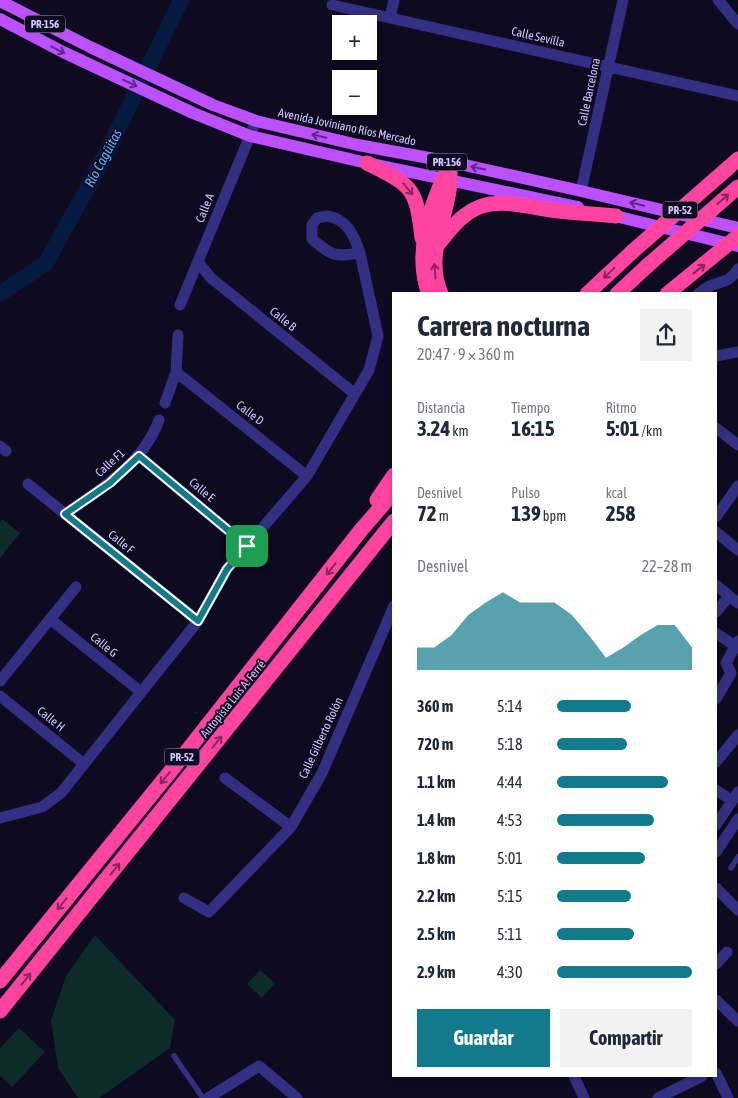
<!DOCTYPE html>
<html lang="es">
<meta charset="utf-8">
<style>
body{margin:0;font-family:"Asap Condensed",sans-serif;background:#f2f2f3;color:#1f2937;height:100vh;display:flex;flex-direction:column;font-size:19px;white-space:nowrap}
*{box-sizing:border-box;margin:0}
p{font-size:16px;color:#747a83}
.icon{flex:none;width:28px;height:28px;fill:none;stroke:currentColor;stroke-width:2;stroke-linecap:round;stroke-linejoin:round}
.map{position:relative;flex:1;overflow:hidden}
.details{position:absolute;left:392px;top:292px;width:325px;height:785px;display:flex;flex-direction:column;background:#fff;border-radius:0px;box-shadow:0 2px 8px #0003}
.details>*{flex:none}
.buttons{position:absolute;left:332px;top:15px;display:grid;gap:10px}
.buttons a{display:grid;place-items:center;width:45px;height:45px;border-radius:0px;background:#fff;box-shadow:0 2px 8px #0003;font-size:25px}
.pin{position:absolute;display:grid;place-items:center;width:42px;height:42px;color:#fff;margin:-21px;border-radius:10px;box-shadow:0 2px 8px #0006}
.round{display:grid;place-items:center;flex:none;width:52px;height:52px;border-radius:0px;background:#f2f2f3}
.summary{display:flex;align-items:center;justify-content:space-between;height:85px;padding:0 25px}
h1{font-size:28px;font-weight:700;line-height:38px}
.stats{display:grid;grid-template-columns:repeat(3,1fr);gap:8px;height:85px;padding:5px 25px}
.stats div{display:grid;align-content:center}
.stats b{font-size:21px;font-weight:700}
.stats small{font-size:14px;font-weight:400}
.stats p{font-size:14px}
.chart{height:140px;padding:10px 25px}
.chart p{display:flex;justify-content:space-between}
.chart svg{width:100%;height:90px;margin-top:5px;fill:#117b8c;opacity:.7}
.button{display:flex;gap:10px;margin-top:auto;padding:10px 25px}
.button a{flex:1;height:58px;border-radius:0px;background:#117b8c;color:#fff;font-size:20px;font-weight:700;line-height:58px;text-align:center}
.button a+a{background:#f2f2f3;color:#1f2937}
ul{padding:0 25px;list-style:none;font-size:16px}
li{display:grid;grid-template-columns:80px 60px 1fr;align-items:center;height:38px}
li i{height:12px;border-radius:6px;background:#117b8c}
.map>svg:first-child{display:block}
</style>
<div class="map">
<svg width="738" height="1098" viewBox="0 0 738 1098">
<rect width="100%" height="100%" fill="#0e0a20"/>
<path fill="#0d2b29" d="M2 519 20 533 0 558V522Z
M95 935 175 1020 170 1048 99 1098H78L58 1068 51 1020 66 976Z
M260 970 275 983 262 998 247 984Z
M19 1028 45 1052 12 1087 0 1076V1048Z"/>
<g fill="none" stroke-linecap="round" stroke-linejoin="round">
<path stroke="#041a3f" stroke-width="16" d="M0 294 46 263 107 152 181 0"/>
<path stroke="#333084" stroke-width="5.5" d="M731 868 738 857
M174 1056 203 1098"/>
<path stroke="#333084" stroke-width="11" d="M718 0 738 24
M332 5 738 96
M390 18 394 0
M581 191 623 0
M327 216C347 219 354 235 360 253 334 257 332 256 312 239V225L317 218Z
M198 262 211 278 355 394
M698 294C701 292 704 289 708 287 722 280 728 284 738 269
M180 305 256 121
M716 356 738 352
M176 372 307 476
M165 403 176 372 178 335
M716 428 738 445
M0 446 6 451
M139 456 247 546
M28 484 198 621
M65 514C101 489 143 464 159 420
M716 517 738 486
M716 532 738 550
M716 585 738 603
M716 612 729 596
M50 619 141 692
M716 633 735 646
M0 681 76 587
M0 696 84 764
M716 699 731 673 726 663 738 641
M716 762 738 735
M225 778 291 827
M716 790 731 800
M0 818 42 807 61 793 198 621 227 569 307 476 369 370 378 336 360 253
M716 825 738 792
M716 852 738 819
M716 888 738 910
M184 898 209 912 291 827 322 773 394 606
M716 964 727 952
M716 1000 738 1021
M716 1073 728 1098
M574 1076 584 1098
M208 1098 259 1066 297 1098
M658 1098 702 1076"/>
<path stroke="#bc50ff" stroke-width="12" d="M0 1 90 47 213 105 256 121 358 145 451 162 581 191 738 228
M0 19 63 52 193 113 250 136 367 163 578 207
M607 214 738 246"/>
<path stroke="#ff44a0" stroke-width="15" d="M367 163C412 186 416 186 422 238
M728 168 738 159
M436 247C449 231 461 213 482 206 504 199 528 207 551 210 572 213 595 214 616 216
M429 294C413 253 432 200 451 162
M441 294C426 258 443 227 449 191 450 184 450 176 450 168
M587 294 632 252
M617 294 647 266
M667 294 738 236
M377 500 394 475
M0 981 187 751 361 530 394 492
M0 1011 394 521"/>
<path stroke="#ff44a0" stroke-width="15" d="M632 252 728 168
M647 266 738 187"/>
</g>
<defs><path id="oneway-shaft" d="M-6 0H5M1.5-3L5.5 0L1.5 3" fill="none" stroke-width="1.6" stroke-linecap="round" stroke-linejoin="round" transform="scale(1.25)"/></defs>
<g stroke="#5c2a84">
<use href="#oneway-shaft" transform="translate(58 50) rotate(27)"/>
<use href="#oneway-shaft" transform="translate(130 83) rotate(25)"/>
<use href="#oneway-shaft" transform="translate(319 136) rotate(-167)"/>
<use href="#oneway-shaft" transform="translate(478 168) rotate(-168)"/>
<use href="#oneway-shaft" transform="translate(637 204) rotate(-167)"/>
</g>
<g stroke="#862760">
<use href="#oneway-shaft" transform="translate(408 189) rotate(50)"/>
<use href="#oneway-shaft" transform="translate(723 199) rotate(-41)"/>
<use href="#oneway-shaft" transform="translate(699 269) rotate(-38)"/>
<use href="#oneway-shaft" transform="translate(435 271) rotate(-95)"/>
<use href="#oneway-shaft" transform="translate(609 273) rotate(137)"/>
<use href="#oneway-shaft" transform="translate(331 569) rotate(128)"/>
<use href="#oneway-shaft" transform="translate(217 742) rotate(-51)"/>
<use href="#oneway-shaft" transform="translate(165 778) rotate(129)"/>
<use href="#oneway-shaft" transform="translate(115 869) rotate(-51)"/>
<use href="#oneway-shaft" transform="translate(62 904) rotate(129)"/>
<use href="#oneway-shaft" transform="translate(26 979) rotate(-51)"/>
</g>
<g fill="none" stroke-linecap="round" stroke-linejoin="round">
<defs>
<path id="route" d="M139 456 247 546 227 569 198 621 65 514 110 483Z"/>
</defs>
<use href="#route" stroke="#fff" stroke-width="10"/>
<use href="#route" stroke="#117b8c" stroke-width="6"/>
</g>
<g text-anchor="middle" stroke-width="4" stroke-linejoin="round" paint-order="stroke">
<g fill="#0e0a20" stroke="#9590bc" stroke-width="1">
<rect x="25" y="15.5" width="40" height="17" rx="4"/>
<rect x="427" y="153.5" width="40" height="17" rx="4"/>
<rect x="662.5" y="201.5" width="35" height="17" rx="4"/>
<rect x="164.5" y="748.5" width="35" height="17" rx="4"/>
</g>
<g font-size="11" font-weight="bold" fill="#cfc9ff">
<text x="45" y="28">PR-156</text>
<text x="447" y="166">PR-156</text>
<text x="680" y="214">PR-52</text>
<text x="182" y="761">PR-52</text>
</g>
<g font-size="12" fill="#cfc9ff" stroke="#0e0a20">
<text transform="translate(538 37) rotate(13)" y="4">Calle Sevilla</text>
<text transform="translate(589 92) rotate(-78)" y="4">Calle Barcelona</text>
<text transform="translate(347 127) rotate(12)" y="4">Avenida Joviniano Ríos Mercado</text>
<text transform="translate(205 208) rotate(-68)" y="4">Calle A</text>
<text transform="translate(283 319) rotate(39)" y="4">Calle B</text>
<text transform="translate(250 413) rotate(38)" y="4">Calle D</text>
<text transform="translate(110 463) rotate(-42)" y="4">Calle F1</text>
<text transform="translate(202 490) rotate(40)" y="4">Calle E</text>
<text transform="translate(121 542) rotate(39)" y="4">Calle F</text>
<text transform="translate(104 645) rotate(39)" y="4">Calle G</text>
<text transform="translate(233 699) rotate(-51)" y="4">Autopista Luis A. Ferré</text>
<text transform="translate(51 719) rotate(39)" y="4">Calle H</text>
<text transform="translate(321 738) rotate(-65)" y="4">Calle Gilberto Rolón</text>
</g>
<g font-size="14" font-style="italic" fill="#57b3ff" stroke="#0e0a20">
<text transform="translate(103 158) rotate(-62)" y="5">Río Cagüitas</text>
</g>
</g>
</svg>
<div class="buttons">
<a>+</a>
<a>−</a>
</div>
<div class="pin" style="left:247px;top:546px;background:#1e9e55"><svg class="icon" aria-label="arrive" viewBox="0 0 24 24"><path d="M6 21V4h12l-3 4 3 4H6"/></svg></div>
<section class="details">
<div class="summary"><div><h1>Carrera nocturna</h1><p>20:47 · 9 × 360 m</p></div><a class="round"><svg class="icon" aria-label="share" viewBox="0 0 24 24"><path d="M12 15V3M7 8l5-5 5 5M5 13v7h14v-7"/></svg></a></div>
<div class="stats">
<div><p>Distancia</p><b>3.24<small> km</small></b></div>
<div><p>Tiempo</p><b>16:15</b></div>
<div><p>Ritmo</p><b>5:01<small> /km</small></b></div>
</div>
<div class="stats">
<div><p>Desnivel</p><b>72<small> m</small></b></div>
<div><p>Pulso</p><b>139<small> bpm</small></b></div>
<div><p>kcal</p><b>258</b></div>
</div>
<div class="chart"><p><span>Desnivel</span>22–28 m</p>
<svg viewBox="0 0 160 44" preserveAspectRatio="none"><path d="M0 44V33L10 33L20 27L30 17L40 11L50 6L60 11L70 11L80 11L90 17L100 27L110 38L120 33L130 27L140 22L150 22L160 33V44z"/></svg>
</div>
<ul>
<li><b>360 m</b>5:14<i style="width:55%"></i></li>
<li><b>720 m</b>5:18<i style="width:52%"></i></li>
<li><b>1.1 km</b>4:44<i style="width:82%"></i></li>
<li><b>1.4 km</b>4:53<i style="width:72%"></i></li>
<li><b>1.8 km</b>5:01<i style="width:65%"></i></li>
<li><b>2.2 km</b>5:15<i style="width:55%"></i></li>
<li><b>2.5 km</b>5:11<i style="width:57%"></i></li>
<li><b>2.9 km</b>4:30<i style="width:100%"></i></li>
</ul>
<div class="button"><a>Guardar</a><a>Compartir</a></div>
</section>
</div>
